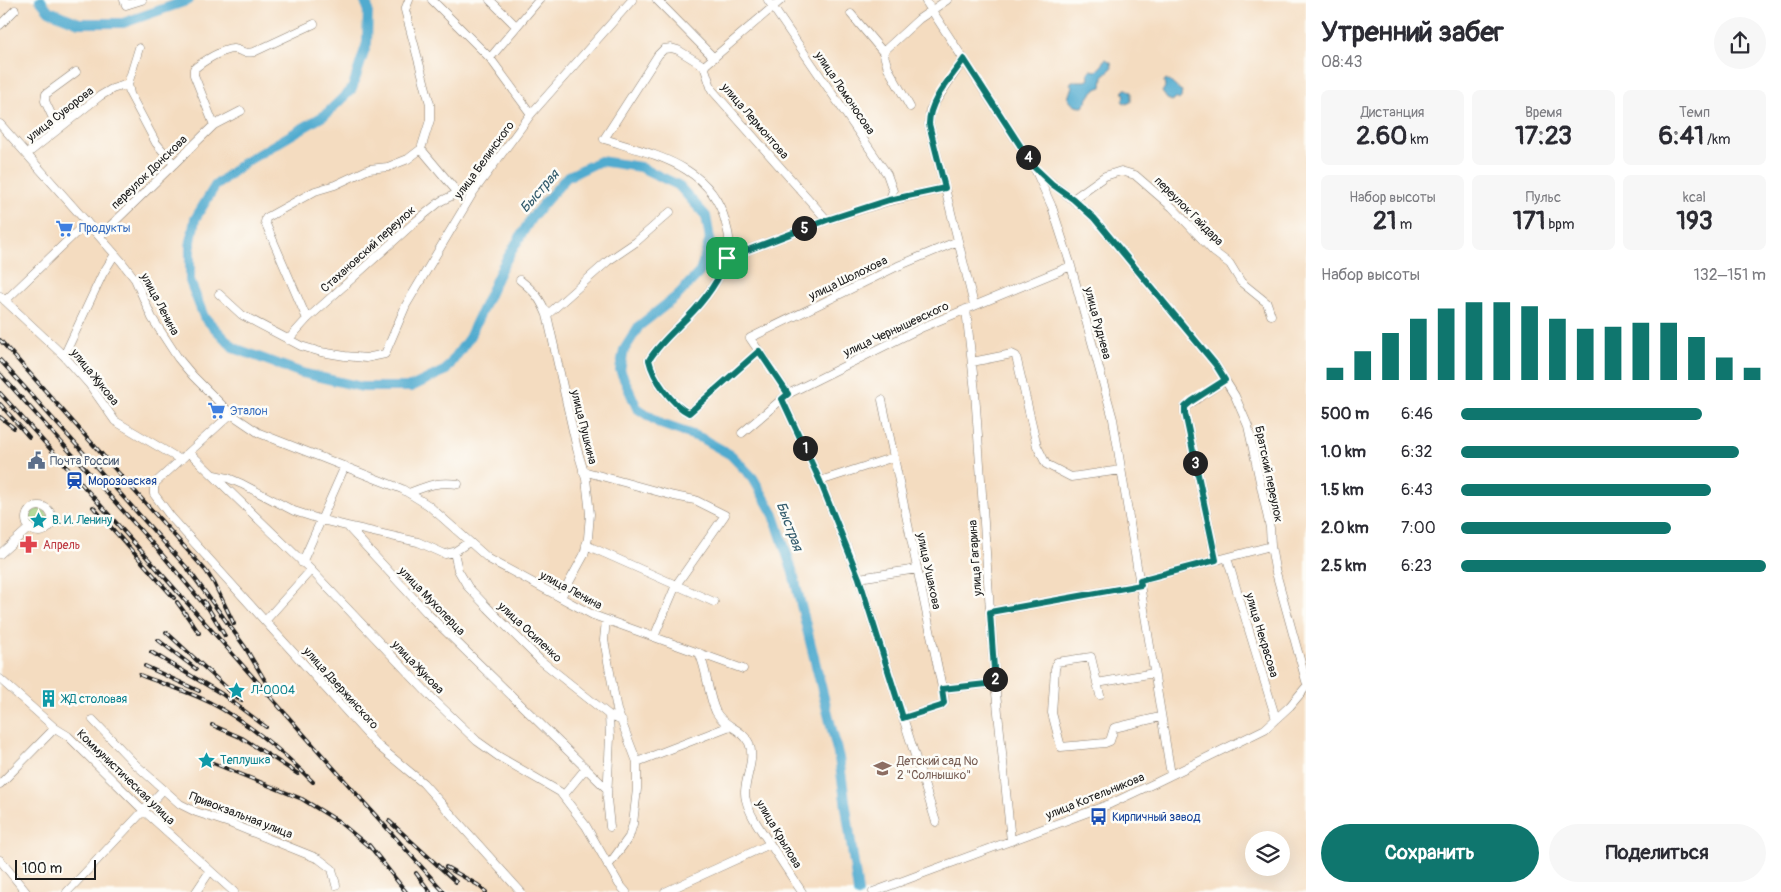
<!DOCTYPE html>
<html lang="ru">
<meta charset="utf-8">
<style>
body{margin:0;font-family:Pangolin,sans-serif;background:#f7f7f7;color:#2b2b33;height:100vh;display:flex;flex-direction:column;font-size:19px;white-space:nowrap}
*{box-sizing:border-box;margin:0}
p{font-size:16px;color:#7c7c81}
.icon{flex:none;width:28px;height:28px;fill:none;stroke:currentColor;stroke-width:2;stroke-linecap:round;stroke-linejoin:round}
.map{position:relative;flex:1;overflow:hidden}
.side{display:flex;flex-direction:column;background:#fff;width:475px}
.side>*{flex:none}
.fabs{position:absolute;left:1245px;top:831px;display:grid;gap:10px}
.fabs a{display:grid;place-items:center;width:45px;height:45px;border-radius:50%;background:#fff;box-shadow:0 5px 20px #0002;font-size:25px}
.scale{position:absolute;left:15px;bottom:12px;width:81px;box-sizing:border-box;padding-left:5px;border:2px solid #1c1c1c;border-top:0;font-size:14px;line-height:18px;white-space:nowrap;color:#1c1c1c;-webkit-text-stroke:4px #fdfcf7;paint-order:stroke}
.pin{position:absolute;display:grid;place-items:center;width:42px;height:42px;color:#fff;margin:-21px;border-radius:10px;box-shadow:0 2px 8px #0006}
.km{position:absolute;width:25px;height:25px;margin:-12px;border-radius:50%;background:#222;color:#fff;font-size:14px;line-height:25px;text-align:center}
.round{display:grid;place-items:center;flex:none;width:52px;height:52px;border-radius:26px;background:#f7f7f7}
.head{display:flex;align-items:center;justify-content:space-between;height:85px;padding:0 15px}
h1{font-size:28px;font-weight:700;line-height:38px}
.stats{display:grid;grid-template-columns:repeat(3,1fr);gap:8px;height:85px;padding:5px 15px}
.stats div{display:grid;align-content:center;border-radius:8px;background:#f7f7f7;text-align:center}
.stats b{font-size:25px;font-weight:700}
.stats small{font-size:14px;font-weight:400}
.stats p{font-size:14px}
.chart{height:140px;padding:10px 15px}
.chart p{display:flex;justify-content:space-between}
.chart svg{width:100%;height:90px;margin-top:5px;stroke:#0f766e;stroke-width:6}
.action{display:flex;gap:10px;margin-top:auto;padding:10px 15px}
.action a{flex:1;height:58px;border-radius:30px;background:#0f766e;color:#fff;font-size:20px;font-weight:700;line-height:58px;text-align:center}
.action a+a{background:#f7f7f7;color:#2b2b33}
ul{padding:0 15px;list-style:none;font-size:16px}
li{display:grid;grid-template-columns:80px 60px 1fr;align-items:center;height:38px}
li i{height:12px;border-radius:6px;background:#0f766e}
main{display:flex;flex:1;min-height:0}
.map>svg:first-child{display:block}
</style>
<main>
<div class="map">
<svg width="1306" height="892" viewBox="0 0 1306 892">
<rect width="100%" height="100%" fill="#fdfcf7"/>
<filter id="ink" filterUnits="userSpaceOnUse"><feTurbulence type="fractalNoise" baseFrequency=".02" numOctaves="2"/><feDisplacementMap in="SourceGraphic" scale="10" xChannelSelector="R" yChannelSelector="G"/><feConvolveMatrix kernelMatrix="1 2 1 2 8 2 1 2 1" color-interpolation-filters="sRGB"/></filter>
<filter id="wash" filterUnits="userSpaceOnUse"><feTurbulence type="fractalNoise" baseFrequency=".0096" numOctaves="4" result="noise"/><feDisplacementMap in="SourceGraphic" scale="20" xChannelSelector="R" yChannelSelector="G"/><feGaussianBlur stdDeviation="1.12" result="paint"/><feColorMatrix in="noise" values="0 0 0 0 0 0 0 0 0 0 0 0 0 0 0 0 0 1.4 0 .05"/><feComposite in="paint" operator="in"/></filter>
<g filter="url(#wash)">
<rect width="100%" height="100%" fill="#f4dcc0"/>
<path fill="#9ece7d" stroke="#5d754c" d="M29 519a10 10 0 1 1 20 0a10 10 0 1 1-20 0Z"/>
<path fill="#51abcf" stroke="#366476" d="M1106 59 1111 62 1112 68 1103 76 1102 87C1090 90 1089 98 1083 107 1075 107 1072 105 1068 98L1072 86 1070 84 1072 81H1086L1089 79 1088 73 1090 70 1096 71 1103 64V61Z
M1166 79C1173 82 1175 88 1182 91L1181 98 1179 100 1176 98 1172 101 1167 99 1162 92 1165 87 1164 81Z
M1125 89H1127L1131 92V102L1126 104 1122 101 1125 96 1123 91Z"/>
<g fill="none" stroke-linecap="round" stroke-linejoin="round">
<path stroke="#51abcf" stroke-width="10" d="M40 0 49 11 79 23H123L189 0
M364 0 368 8 367 43 352 89 325 115 242 164 215 186 195 219 190 247V281L204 317 234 348 302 373 362 387H411L446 370 469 338 502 267 532 217 567 177 600 161 640 167 678 185 706 216 710 239 700 272 677 296 639 326 624 350 620 370 637 408 661 424 701 438 731 455 753 478 774 515 793 573 839 758 858 892"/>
</g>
</g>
<g filter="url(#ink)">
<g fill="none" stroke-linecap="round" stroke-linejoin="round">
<defs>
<path id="minor" d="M124 0 126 5 142 0
M432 0 490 58 531 114
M490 0 516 26
M657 0 714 58
M768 0 887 174 893 191 889 201
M925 0 1034 167 1052 207 1071 266 1113 419 1171 775
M851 14 883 52 888 68 910 107
M0 25 15 10
M139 48 128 84 130 94 156 143 174 164
M883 52 919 19 947 0
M490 58 539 0
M964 59 930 110 929 124 974 305
M704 66 781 0
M0 124 121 261 135 279 152 318 178 358 193 376 231 414 259 433 402 489 428 505 489 559 593 615 743 669
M214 125 194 75V69C202 62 224 48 234 49 244 51 242 54 254 52L314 24
M58 129 45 101 46 94 76 72
M421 149 458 193
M27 154 100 96 112 89 128 84
M1036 170C1055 187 1076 200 1094 218L1215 364 1235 396 1248 426 1270 528 1271 546 1275 569 1306 681
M1073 199 1105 176 1121 171 1135 175 1172 207 1214 252 1230 264 1241 282 1267 303 1271 315
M100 236 214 125 241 111
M727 258C728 252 729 245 729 239 729 234 727 229 726 224 712 165 654 155 604 139L658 55 664 49 671 48 678 50 704 66 712 90 827 220
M520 280C535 292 540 298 547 315L577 449 586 479 590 514 588 538 584 555 561 597
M219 294 242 315 301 346 321 352 345 356 366 358 385 354 406 305 474 191 531 114 632 0
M0 296 64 356 89 384 115 421 181 460
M5 301 87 222
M966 309 975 392 995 683 1011 841
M547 315 608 261 636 242 670 212
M307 319 265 222 266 218 315 191 335 185 369 169 388 167 408 159 421 149 430 120V104L405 10 409 0
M288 340 307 319 415 222 441 201 458 193 474 191
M759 351 689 413C672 405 653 378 649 360 659 344 672 333 686 319 704 301 719 282 727 258L827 220 889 201 945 188
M64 356 102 275 115 254
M972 362 1012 354 1016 356 1037 446 1046 464 1071 477 1121 470
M788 394 750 338 898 266 958 241
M782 399 820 481 859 578 936 822
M882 400 944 697V703L941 706 903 718
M231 414 154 484V494L171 517 376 744 423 783 521 892
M742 433 788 394 923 327 1071 266
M190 453 311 570 433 699 477 741 498 756 560 792 586 826 619 884 626 892
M583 471 674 496 695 500 725 515 676 585 654 637
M214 475 228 478 242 484 294 511 322 520 347 526 428 614 607 789
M820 481 894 457
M409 493C427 486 438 481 458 484
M26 519a13 13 0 1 1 26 0a13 13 0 1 1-26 0Z
M347 526 418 542 445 554 454 552 469 542
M586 545 714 602
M454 552 458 570 468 587 488 608 540 660 609 715 622 721
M0 554 29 528
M1227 558 1276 719
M1216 560 1185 413V407L1225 380
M302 563 345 466
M859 578 917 569
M1140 580 1271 546
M990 612 1141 585
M606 620 604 640 617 710 637 762V789L633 824 629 837 608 866
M265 621 311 570
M699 653C708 672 707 693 716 712 724 727 742 728 749 743 757 762 741 783 746 800 750 816 761 830 770 844 781 860 791 876 802 892
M0 679 55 728 68 736 143 810 234 892
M1097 683 1154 673
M942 689 995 683
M1100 695 1091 657 1057 662 1055 669 1052 713 1061 747 1105 743 1110 741 1114 728 1160 717
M609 715 610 737 607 799 610 827
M93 720 135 764 180 804 196 812 232 824 319 859 332 869 336 885
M637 762 730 726
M0 784 55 728
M563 796 586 768
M0 860 26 892
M67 892 163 790
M196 892 210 871
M665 892 770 844
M873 892 1110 804 1155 783 1265 729 1290 706 1306 687"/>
</defs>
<use href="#minor" stroke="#887c6e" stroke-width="9"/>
<use href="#minor" stroke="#fff" stroke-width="8"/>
<defs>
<path id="rail" d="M0 340 206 571 214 583 234 624
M0 360 188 569 245 647 273 694
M0 374 160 552 206 607
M0 393C149 558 295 726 444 892
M0 404 29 437
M0 417 14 428
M93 507 174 598
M204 601 225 636
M177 602 199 633
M166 632 241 701
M158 640 196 669
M151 652 222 694 266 727
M145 666 199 691
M140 675C163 684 187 691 209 702 248 722 282 751 313 782
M212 725 242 738 298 774
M208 761 302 799 338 821 373 850
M389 821 456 882
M369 845 406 892
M446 867 478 885 486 892
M416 873 430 892"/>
</defs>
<use href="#rail" stroke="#1c1c1c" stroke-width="4"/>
<use href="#rail" stroke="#fdfcf7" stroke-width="2" stroke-dasharray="5.5" stroke-linecap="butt"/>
</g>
</g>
<g fill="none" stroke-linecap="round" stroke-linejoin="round" filter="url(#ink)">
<defs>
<path id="route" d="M964 59 1034 167 1052 184 1073 199 1094 218 1215 364 1225 380 1192 401 1185 407V413L1216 560 1140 580 1141 585 990 612 995 683 942 689 944 703 941 706 903 718 859 578 820 481 782 399 788 394 759 351 689 413C672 405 653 378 649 360 659 344 672 333 686 319 704 301 719 282 727 258L827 220 889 200 945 188 929 124C929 100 951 78 964 59Z"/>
</defs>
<use href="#route" stroke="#fff" stroke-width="10"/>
<use href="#route" stroke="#0f766e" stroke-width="6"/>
</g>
<defs>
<symbol id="supermarket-bare" viewBox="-9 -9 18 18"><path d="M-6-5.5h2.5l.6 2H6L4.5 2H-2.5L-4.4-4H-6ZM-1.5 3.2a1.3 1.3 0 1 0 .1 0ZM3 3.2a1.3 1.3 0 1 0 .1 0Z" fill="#3f7fe0" stroke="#fdfcf7" stroke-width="2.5" paint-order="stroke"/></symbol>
<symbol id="civic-bare" viewBox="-9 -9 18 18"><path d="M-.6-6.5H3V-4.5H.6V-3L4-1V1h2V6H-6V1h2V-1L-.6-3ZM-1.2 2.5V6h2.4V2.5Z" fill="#5c6f8a" stroke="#fdfcf7" stroke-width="2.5" paint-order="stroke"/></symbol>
<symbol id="station-bare" viewBox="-9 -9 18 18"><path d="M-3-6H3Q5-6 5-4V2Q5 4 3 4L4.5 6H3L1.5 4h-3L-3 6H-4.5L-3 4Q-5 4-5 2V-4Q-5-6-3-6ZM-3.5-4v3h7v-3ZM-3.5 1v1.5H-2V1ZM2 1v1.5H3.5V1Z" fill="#1a4fb4" stroke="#fdfcf7" stroke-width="2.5" paint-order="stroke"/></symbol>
<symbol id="sight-bare" viewBox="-9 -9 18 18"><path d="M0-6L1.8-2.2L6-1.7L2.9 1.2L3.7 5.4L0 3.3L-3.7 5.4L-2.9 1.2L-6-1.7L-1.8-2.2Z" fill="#0f9aa8" stroke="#fdfcf7" stroke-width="2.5" paint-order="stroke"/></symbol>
<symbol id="pharmacy-bare" viewBox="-9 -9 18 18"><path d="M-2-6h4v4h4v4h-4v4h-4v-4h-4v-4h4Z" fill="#e0444e" stroke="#fdfcf7" stroke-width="2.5" paint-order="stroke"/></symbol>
<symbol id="building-bare" viewBox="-9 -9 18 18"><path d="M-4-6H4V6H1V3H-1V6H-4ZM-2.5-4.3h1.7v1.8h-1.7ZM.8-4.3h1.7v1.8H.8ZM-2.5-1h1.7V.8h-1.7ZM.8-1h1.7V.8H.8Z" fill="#0f9aa8" stroke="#fdfcf7" stroke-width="2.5" paint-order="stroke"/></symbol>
<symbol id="school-bare" viewBox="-9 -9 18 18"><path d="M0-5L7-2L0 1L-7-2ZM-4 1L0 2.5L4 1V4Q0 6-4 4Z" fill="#8d6e63" stroke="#fdfcf7" stroke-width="2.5" paint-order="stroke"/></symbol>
<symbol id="bus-bare" viewBox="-9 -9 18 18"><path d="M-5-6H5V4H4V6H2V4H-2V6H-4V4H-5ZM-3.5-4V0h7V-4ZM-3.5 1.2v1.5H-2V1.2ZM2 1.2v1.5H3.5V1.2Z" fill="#1a4fb4" stroke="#fdfcf7" stroke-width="2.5" paint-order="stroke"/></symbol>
</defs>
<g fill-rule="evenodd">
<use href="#supermarket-bare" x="52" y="216" width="25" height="25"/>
<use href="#supermarket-bare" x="204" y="398" width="25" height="25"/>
<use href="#civic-bare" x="24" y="448" width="25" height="25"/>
<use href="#station-bare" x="62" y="468" width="25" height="25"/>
<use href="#sight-bare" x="26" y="508" width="25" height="25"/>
<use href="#pharmacy-bare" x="16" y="532" width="25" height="25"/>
<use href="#sight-bare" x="224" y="678" width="25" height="25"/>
<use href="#building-bare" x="36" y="686" width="25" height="25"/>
<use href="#sight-bare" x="194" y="748" width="25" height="25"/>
<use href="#school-bare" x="870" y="756" width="25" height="25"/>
<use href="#bus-bare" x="1086" y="804" width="25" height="25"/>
</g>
<g text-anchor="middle" stroke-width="5" stroke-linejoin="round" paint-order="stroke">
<g font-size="12" fill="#1c1c1c" stroke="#fdfcf7">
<text transform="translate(845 93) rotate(56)" y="4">улица Ломоносова</text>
<text transform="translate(60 114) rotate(-38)" y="4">улица Суворова</text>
<text transform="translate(755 121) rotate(49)" y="4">улица Лермонтова</text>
<text transform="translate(484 160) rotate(-54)" y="4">улица Белинского</text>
<text transform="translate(149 172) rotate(-44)" y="4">переулок Донскова</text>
<text transform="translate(1189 211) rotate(45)" y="4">переулок Гайдара</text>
<text transform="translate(368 249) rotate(-42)" y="4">Стахановский переулок</text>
<text transform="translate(848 278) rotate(-26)" y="4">улица Шолохова</text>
<text transform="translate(160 304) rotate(62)" y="4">улица Ленина</text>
<text transform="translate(1098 323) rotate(75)" y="4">улица Руднева</text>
<text transform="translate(896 329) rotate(-25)" y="4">улица Чернышевского</text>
<text transform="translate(95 377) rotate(51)" y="4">улица Жукова</text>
<text transform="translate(584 427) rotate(76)" y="4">улица Пушкина</text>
<text transform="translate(1269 474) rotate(78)" y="4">Братский переулок</text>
<text transform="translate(975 558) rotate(-94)" y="4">улица Гагарина</text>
<text transform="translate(929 571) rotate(78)" y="4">улица Ушакова</text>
<text transform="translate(571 590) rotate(28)" y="4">улица Ленина</text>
<text transform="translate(432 601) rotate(46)" y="4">улица Мухоперца</text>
<text transform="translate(530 632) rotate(43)" y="4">улица Осипенко</text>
<text transform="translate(1262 635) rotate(73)" y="4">улица Некрасова</text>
<text transform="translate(418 667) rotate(46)" y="4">улица Жукова</text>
<text transform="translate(341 688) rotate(48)" y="4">улица Дзержинского</text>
<text transform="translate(126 777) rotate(44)" y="4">Коммунистическая улица</text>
<text transform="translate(1095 796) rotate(-22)" y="4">улица Котельникова</text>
<text transform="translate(241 815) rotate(21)" y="4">Привокзальная улица</text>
<text transform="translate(779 834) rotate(59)" y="4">улица Крылова</text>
</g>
<g font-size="12" fill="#366cbe" stroke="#fdfcf7" text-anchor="start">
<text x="79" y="232">Продукты</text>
<text x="230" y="415">Эталон</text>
</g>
<g font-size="12" fill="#4e5e75" stroke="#fdfcf7" text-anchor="start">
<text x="50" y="465">Почта России</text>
</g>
<g font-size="12" fill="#164399" stroke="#fdfcf7" text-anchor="start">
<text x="88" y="485">Морозовская</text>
<text x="1112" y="821">Кирпичный завод</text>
</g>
<g font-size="12" fill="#0d838f" stroke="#fdfcf7" text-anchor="start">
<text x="52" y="524">В. И. Ленину</text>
<text x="251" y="694">Л-0004</text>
<text x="62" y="703">ЖД столовая</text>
<text x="220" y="764">Теплушка</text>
</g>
<g font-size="12" fill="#be3a42" stroke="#fdfcf7" text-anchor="start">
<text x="43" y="549">Апрель</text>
</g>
<g font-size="12" fill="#785e54" stroke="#fdfcf7" text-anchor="start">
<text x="897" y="765">Детский сад №<tspan x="897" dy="14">2 "Солнышко"</tspan></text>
</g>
<g font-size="14" font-style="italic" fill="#345c6d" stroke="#fdfcf7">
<text transform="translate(539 191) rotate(-49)" y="5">Быстрая</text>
<text transform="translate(790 526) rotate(69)" y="5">Быстрая</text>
</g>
</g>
</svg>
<div class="fabs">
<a><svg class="icon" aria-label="layers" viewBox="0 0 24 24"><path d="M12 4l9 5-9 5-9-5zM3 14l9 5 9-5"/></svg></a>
</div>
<div class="scale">100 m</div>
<div class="pin" style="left:727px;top:258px;background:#1e9e55"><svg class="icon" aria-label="arrive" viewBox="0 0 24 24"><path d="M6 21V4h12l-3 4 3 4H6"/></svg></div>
<b class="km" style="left:805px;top:448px">1</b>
<b class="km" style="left:995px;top:679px">2</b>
<b class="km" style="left:1195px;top:463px">3</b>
<b class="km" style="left:1028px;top:157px">4</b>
<b class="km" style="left:804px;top:228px">5</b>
</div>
<section class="side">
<div class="head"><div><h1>Утренний забег</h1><p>08:43</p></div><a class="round"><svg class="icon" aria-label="share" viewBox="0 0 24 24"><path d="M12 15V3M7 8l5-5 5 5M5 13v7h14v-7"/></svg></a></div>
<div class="stats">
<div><p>Дистанция</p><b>2.60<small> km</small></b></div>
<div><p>Время</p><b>17:23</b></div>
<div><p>Темп</p><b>6:41<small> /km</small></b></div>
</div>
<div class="stats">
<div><p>Набор высоты</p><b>21<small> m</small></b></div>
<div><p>Пульс</p><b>171<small> bpm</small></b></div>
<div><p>kcal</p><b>193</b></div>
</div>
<div class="chart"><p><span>Набор высоты</span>132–151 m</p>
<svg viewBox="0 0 160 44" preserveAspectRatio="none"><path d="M5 44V38M15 44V30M25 44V21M35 44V14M45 44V9M55 44V6M65 44V6M75 44V8M85 44V14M95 44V19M105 44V18M115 44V16M125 44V16M135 44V23M145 44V33M155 44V38"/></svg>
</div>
<ul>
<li><b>500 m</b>6:46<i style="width:79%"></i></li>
<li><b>1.0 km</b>6:32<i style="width:91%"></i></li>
<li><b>1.5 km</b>6:43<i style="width:82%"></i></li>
<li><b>2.0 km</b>7:00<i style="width:69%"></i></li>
<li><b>2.5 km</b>6:23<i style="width:100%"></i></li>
</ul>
<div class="action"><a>Сохранить</a><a>Поделиться</a></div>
</section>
</main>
